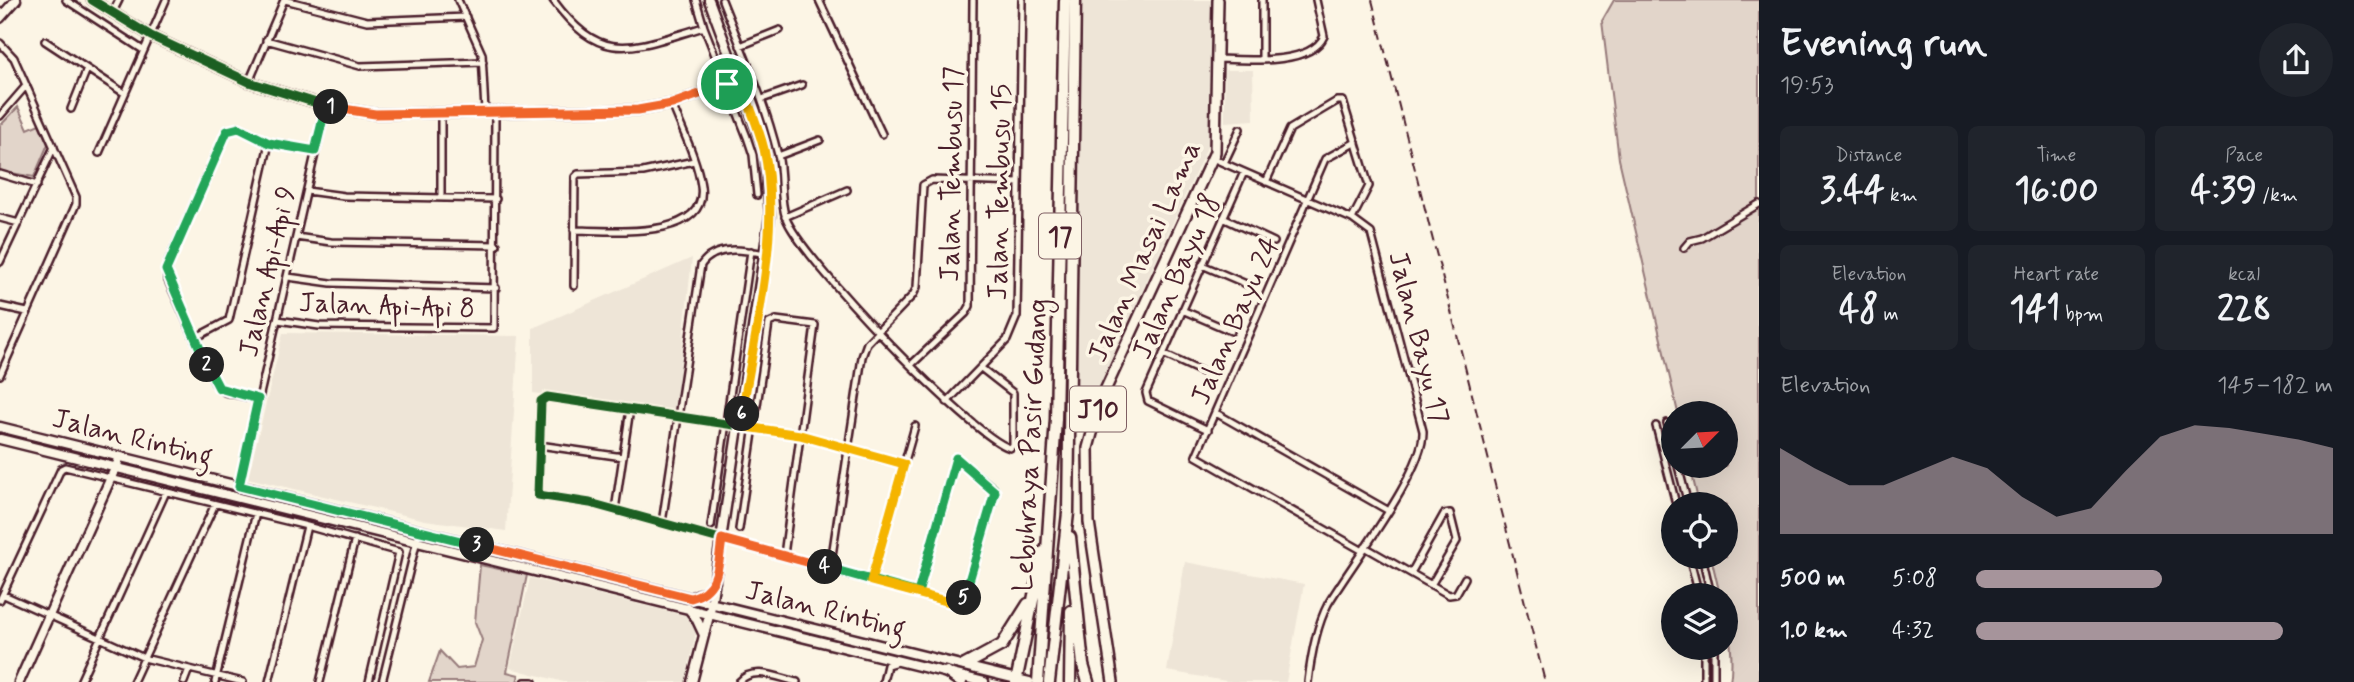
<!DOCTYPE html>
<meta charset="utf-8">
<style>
body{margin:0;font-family:Mynerve,sans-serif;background:#20242c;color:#f1f3f6;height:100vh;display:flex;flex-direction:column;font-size:26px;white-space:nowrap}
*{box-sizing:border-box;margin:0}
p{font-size:23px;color:#9ea1a6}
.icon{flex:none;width:38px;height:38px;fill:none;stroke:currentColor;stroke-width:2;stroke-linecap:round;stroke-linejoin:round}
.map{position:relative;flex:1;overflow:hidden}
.drawer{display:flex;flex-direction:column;background:#171b24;width:595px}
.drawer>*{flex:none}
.needle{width:46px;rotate:66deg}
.controls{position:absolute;left:1661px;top:401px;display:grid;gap:14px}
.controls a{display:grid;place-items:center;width:77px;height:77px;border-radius:50%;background:#171b24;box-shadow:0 7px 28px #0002;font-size:35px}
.pin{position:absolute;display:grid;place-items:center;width:60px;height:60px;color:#fff;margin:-30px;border:4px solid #fff;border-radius:50%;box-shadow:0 2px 7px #0007}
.km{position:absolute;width:35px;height:35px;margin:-18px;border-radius:50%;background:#222;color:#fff;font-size:19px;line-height:35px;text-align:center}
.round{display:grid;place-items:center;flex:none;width:74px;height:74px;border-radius:37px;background:#20242c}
.headline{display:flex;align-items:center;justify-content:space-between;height:119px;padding:0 21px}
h1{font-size:38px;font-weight:800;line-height:52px}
.stats{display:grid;grid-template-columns:repeat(3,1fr);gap:10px;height:119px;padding:7px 21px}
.stats div{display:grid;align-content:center;border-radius:10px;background:#20242c;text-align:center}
.stats b{font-size:35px;font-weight:800}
.stats small{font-size:19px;font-weight:400}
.stats p{font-size:19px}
.chart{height:196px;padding:14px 21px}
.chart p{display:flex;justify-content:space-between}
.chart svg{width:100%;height:126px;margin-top:7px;fill:#a6949b;opacity:.7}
ul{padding:0 21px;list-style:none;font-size:23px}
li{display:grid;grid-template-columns:112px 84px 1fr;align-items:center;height:52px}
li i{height:18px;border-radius:9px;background:#a6949b}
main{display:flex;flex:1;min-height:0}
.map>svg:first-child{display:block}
</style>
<main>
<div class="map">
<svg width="1759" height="682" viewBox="0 0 1759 682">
<rect width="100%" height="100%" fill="#fcf5e5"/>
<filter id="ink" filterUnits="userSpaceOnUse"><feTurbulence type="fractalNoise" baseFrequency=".0143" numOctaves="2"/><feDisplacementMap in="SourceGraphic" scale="14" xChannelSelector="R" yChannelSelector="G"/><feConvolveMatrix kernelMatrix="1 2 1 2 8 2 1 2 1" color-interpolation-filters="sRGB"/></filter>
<g filter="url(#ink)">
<path fill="#eee5d7" d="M1083 0H1211L1208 145 1095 395 1091 410 1074 401Z
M1225 70H1253L1254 120 1225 122Z
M692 258 675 412 533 393V328Z
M283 333 519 336 506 531 425 520 248 478Z
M1185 562 1304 584 1286 682H1232L1167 671Z
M530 578 691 617 697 628 685 682H564L510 668Z"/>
<path fill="#e2d5ca" stroke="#967a7a" stroke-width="2" d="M1614 0H1759V682H1730C1735 652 1726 625 1726 595H1720L1711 557 1726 556V504H1699L1690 466H1726V413H1678L1619 159 1602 21Z
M18 107 28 129 39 124 48 144 34 177 0 171V126Z
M480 565 527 575 507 672 519 675 517 682H429L440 651 457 669 474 667 482 640 475 622Z"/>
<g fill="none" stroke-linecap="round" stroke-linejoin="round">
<defs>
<path id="street" d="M66 0 143 50
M285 0 367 21 466 17
M458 0 482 54 485 111
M553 0C603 68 634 47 704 27
M696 0 704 27 747 137 753 155 757 195
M722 0C742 51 765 101 778 155 783 174 779 199 786 218 800 257 972 437 1010 448L1013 445V393L981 368
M819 0 882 134
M112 14 119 0
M266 40 360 66 483 62
M45 41 124 93
M0 43 14 58 76 197V204L0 375
M740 46 780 30
M1217 59C1244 60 1311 66 1324 36L1316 0
M1262 60V0
M249 82 284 0
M762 99 802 85
M71 109 87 69
M441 112V198
M0 116 25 87
M1356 142 1325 159 1196 456 1363 551
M99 153 166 0
M778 156 820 140
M1212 158 1352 219 1371 233 1423 431C1425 471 1350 566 1328 604 1316 627 1311 656 1308 682
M1224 163 1240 129
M0 174 37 185
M1266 182 1290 129 1337 101H1343L1369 186 1352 219
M307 191 344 196 496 199
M785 217 847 190
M0 218 19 223
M1223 218 1274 242
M574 230C606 230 709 242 701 186 697 158 682 130 672 104
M296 237 331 242 497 245
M1684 248 1690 241 1702 238 1759 204
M0 262 54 147
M1202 265 1251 286
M288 277 331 283 496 288
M574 286 575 177 578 174 643 172 694 161
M0 306 27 312
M1182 310 1231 331
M278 320 319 326 494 328 495 111
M195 338 229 320 269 143
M1163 354 1211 376
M911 365 966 313 970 306 973 0
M258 399 225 392 215 383 167 278 168 263 227 131 239 128 269 143 315 151
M947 402 1007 340 1017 316 1022 0
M1216 413 1389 511
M1667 423 1673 446
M1656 426 1676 504
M1208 430 1148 401 1146 393 1244 172
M539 445 623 457
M904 464 800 435 547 397 541 401 538 495 590 503 871 581 957 604 964 599 995 495 994 488 956 458 918 593
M1678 466 1688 504
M239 486 326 106
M615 510 630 409
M662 523 701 265C715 244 745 250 766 254
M711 526 751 251
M739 529 769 323 776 320 815 325 784 555
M1365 547 1449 595 1456 594 1465 578
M1689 556 1699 595
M1702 556 1711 595
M830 569 862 357 867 343 913 295 917 287 923 185 932 180 1019 183
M1411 573 1444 514 1450 513 1457 541 1431 585
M871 581 915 426
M4 595 144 658 243 682
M0 600 61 469 65 467 307 526 399 552 369 682
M1704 648V682
M1714 648V682
M80 682 166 492
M133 682 215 504
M184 682 189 669
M215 682 256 513
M269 682 307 526
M320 682 355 539
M382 682 419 532
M525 682H533
M739 682C753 665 779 678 797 682
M883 682 887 665 897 662"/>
<path id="secondary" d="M92 0 151 36 249 82 326 106 375 114 638 110 672 104 739 79
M0 18 16 0
M0 427 1029 682
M0 439 984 682
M692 597 707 591 715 582
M688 608 696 618 704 635
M19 682 118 462
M692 682 710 612 770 216 765 151 709 0"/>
<path id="primary" d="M1113 682 1089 522 1088 448 1102 397 1215 152 1218 0"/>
<path id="highway" d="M1070 537 1083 665 1088 682
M965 665 1002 645 1028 604
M947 672 961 682
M1016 682 1043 552
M1038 682 1056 419 1065 0
M1049 682 1068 513 1075 0
M1070 682 1071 611"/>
</defs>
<use href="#street" stroke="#4a1f2b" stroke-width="10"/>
<use href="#secondary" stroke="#4a1f2b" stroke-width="13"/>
<use href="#primary" stroke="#4a1f2b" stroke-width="14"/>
<use href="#highway" stroke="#4a1f2b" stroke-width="15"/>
<use href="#street" stroke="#fcf5e5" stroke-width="5"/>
<use href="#secondary" stroke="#fcf5e5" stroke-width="8"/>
<use href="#primary" stroke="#fcf5e5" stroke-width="9"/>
<use href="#highway" stroke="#fcf5e5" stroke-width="10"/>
<path stroke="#4a1f2b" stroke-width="2" stroke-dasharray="10 5" stroke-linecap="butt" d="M1372 0 1545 682"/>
<defs>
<path id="cycleway" d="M92 0 151 36 249 82 326 106 375 114 638 110 672 104 739 79
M904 464 800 435 547 397 541 401 538 495 590 503 871 581 957 604 964 599 995 495 994 488 956 458 918 593"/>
</defs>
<use href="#cycleway" stroke="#fcf5e5" stroke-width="13"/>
<use href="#cycleway" stroke="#1b5e20" stroke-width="9"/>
</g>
</g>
<g fill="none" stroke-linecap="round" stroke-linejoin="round" filter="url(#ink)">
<defs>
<path id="split-1" d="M331 107 375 114 638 110 672 104 727 84"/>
<path id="split-2" d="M207 365 166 270 227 131 239 128 269 143 315 151 326 106 331 107"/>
<path id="split-3" d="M207 365 219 388 258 399 239 486 477 545"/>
<path id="split-4" d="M477 545 691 598C720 590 718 565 722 539L825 567"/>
<path id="split-5" d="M825 567 918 593 956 458 995 492 964 598"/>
<path id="split-6" d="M742 414 740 426 800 435 904 464 871 581 957 604 964 598"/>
<path id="split-7" d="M727 84 739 79C748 102 758 125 764 149 782 227 754 335 742 414"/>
</defs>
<use href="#split-1" stroke="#fff" stroke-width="14"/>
<use href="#split-2" stroke="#fff" stroke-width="14"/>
<use href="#split-3" stroke="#fff" stroke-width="14"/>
<use href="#split-4" stroke="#fff" stroke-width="14"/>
<use href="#split-5" stroke="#fff" stroke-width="14"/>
<use href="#split-6" stroke="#fff" stroke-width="14"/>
<use href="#split-7" stroke="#fff" stroke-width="14"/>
<use href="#split-1" stroke="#f0652b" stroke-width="9"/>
<use href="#split-2" stroke="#22a559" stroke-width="9"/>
<use href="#split-3" stroke="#22a559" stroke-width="9"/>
<use href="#split-4" stroke="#f0652b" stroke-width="9"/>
<use href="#split-5" stroke="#22a559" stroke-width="9"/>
<use href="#split-6" stroke="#f5b400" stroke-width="9"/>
<use href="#split-7" stroke="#f5b400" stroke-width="9"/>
</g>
<g text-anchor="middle" stroke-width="7" stroke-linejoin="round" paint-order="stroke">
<g fill="#fcf5e5" stroke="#7f5f63" stroke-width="2">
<rect x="1039" y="213.5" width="42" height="45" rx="5"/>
<rect x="1070" y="386.5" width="56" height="45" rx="5"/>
</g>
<g font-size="26" font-weight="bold" fill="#4a1f2b">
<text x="1060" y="245">17</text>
<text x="1098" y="418">J10</text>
</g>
<g font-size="28" fill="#4a1f2b" stroke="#fcf5e5">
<text transform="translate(950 174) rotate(-89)" y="10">Jalan Tembusu 17</text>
<text transform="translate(998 192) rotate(-89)" y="10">Jalan Tembusu 15</text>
<text transform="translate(1143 251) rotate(-66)" y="10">Jalan Masai Lama</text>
<text transform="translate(266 271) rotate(-77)" y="10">Jalan Api-Api 9</text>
<text transform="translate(1175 276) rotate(-66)" y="10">Jalan Bayu 18</text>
<text transform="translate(387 304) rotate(2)" y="10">Jalan Api-Api 8</text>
<text transform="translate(1234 320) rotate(-66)" y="10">Jalan Bayu 24</text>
<text transform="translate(1420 337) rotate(76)" y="10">Jalan Bayu 17</text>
<text transform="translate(133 436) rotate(14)" y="10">Jalan Rinting</text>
<text transform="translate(1029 445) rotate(-87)" y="10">Lebuhraya Pasir Gudang</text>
<text transform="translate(826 608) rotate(14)" y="10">Jalan Rinting</text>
</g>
</g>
</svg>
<div class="controls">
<a><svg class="needle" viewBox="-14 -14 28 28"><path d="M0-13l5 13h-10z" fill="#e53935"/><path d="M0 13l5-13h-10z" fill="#9ea1a6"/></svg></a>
<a><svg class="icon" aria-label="locate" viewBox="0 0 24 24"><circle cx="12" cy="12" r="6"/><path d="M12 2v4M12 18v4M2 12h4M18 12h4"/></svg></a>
<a><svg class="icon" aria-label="layers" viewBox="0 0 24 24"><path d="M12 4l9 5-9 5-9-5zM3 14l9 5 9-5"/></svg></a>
</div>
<div class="pin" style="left:727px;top:84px;background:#1e9e55"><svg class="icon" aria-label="arrive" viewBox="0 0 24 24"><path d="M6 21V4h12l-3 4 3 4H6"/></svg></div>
<b class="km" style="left:331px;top:107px">1</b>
<b class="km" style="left:207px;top:365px">2</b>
<b class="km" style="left:477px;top:545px">3</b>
<b class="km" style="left:825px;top:567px">4</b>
<b class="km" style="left:964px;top:598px">5</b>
<b class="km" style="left:742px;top:414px">6</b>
</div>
<section class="drawer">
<div class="headline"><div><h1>Evening run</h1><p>19:53</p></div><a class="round"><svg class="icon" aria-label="share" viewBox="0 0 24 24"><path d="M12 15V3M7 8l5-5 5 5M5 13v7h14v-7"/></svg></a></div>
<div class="stats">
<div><p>Distance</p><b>3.44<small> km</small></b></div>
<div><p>Time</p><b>16:00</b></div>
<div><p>Pace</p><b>4:39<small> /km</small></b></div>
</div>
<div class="stats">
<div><p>Elevation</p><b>48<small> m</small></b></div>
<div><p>Heart rate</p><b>141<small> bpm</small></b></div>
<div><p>kcal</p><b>228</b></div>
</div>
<div class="chart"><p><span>Elevation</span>145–182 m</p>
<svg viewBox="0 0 160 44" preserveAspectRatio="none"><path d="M0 44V14L10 21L20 27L30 27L40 22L50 17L60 21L70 31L80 38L90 35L100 22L110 10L120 6L130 7L140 9L150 11L160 14V44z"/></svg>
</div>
<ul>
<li><b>500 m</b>5:08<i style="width:52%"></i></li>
<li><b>1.0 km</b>4:32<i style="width:86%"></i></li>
</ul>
</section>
</main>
